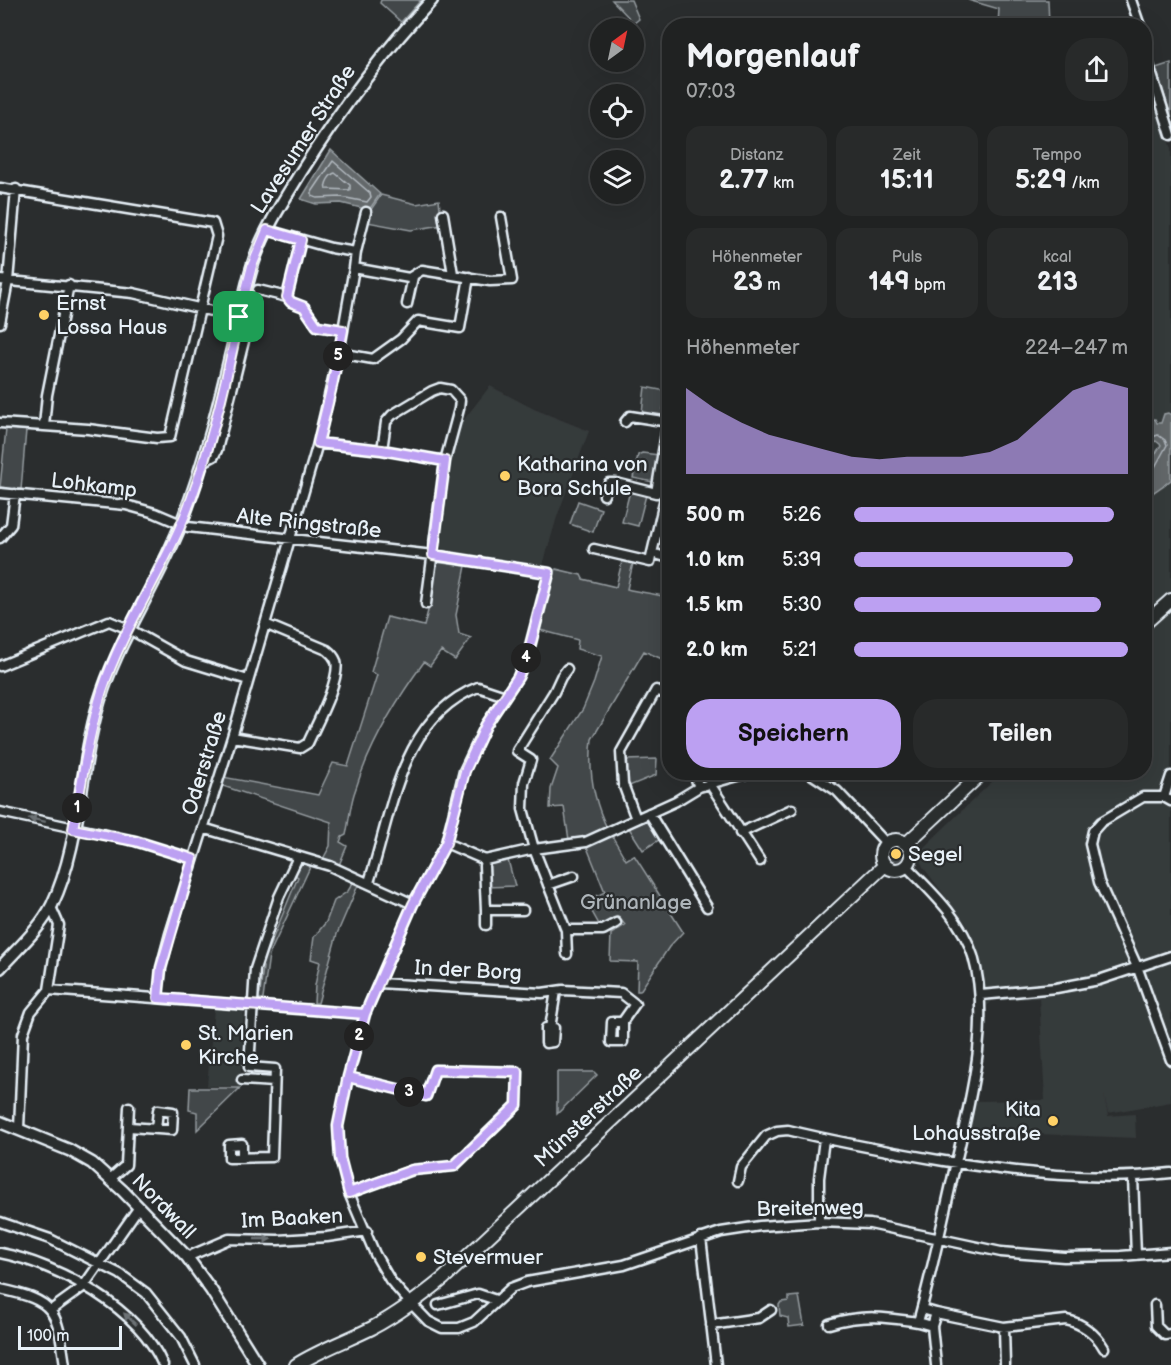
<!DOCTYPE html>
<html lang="de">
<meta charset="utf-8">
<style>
body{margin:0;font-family:"Balsamiq Sans",sans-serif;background:#282a2a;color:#f1f3f6;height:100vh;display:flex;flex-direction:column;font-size:22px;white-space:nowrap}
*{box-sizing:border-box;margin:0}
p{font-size:20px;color:#a2a4a5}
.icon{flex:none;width:33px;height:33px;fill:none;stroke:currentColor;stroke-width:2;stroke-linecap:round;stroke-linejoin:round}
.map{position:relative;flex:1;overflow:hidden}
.side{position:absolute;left:662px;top:18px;width:490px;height:762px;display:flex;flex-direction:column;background:#202222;border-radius:24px;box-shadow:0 6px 24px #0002,0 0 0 2px #3d3f40}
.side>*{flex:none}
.needle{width:39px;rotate:33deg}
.buttons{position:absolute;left:590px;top:18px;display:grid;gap:12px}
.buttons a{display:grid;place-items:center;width:54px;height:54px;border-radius:50%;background:#202222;box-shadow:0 6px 24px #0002,0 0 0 2px #3d3f40;font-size:30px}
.scale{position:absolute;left:18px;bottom:15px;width:104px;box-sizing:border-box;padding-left:6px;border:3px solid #e8f1f8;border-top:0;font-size:16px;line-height:21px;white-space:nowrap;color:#e8f1f8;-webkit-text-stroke:4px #2a2d2e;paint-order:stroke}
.pin{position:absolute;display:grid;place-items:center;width:51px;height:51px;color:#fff;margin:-26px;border-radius:12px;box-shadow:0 3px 9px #0006}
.km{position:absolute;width:30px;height:30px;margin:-15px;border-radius:50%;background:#222;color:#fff;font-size:16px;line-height:30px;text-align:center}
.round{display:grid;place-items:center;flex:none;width:63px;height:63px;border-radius:24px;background:#282a2a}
.head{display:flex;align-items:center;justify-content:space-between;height:102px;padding:0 24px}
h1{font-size:33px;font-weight:700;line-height:45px}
.metrics{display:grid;grid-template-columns:repeat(3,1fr);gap:9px;height:102px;padding:6px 24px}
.metrics div{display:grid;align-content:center;border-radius:15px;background:#282a2a;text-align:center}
.metrics b{font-size:26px;font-weight:700}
.metrics small{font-size:16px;font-weight:400}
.metrics p{font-size:16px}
.chart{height:168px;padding:12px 24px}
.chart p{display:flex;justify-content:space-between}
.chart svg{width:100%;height:108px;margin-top:6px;fill:#bca0f2;opacity:.7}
.button{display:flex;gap:12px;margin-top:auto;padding:12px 24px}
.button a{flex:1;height:69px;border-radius:24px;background:#bca0f2;color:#111;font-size:24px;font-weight:700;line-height:69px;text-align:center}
.button a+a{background:#282a2a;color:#f1f3f6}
ul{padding:0 24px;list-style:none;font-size:20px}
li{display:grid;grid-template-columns:96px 72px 1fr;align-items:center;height:45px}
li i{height:15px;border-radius:8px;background:#bca0f2}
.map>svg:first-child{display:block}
</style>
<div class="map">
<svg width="1171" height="1365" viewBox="0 0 1171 1365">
<rect width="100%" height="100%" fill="#2a2d2e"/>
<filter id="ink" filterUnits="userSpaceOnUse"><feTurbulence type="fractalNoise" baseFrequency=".0167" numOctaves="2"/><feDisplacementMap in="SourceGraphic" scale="12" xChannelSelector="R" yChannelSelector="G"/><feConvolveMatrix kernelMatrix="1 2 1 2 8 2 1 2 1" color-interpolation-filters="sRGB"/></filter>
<g filter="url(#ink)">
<path fill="#363a3b" d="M1147 73 1171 149V1102L1108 1113 1104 1095 1108 1116 1135 1114 1136 1138 1012 1133 969 1127 975 1101 1045 1100 1039 998 992 1001 986 1007 983 970 976 946 967 925 923 867 918 856 919 852 1001 773 1144 772V74Z
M490 386 534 409 589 431 557 517 543 565 440 551 438 549 449 460 459 426Z
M214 1008 244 1010 240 1087 207 1086Z"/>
<path fill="#424648" stroke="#959ca0" stroke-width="1.5" d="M381 0H421L401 22 380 3Z
M612 0H631L639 19 634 23Z
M968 0H1048L1049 25H998L999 9Z
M1171 63V116L1156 68Z
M381 195 416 204 439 200 442 225 411 230 367 222 370 211Z
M645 387 666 391 662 417 642 413Z
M6 429 26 430 21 490 0 487Z
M642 453 659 455 655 481 653 482 633 478 638 455Z
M630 491 646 495 638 526 622 522Z
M578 501 601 509 593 532 570 524Z
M622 561 633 563 627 589C641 593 654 593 669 598V662L644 651 592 739C588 771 594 802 608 830L587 840H569L564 807 550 808 551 789 558 768 550 760 583 709 594 682 602 656 577 649 578 640 540 630 556 569 581 575 583 579 616 587Z
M434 562 466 566 456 615 459 634 471 638 455 660 441 651 430 666 424 662C394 703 369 745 354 794 350 807 349 821 346 835L342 837 340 842 347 846 339 865 323 859 330 846 331 822 220 785 223 777 318 795 333 763 348 766 377 675 371 672 387 617 424 626 429 607Z
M657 759 656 775 627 787 626 760Z
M646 821 649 822 659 840 643 850 629 828Z
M611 834 626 860 634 855 683 932 669 947 640 991H637L638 962 610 961 611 934 625 925 618 916 600 926 586 901 605 892 586 845Z
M885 855a11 11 0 1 1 22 0a11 11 0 1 1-22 0Z
M508 860 515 886 487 887 488 865Z
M302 863 311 865 269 955 263 999H258L255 996V993H260L263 967 258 966 263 949 268 950 298 877 295 875Z
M354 881 359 883 337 934 318 1003H314L315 985 320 962 311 959 314 937 326 922 334 901 348 891Z
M557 1072H594L597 1075 557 1114Z
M190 1088H240L197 1130V1112L189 1110Z
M799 1296 804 1325 789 1327 788 1318 780 1316 779 1305 781 1302 789 1301V1297Z"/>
<path fill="#63686b" stroke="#989fa3" stroke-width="1.5" d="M331 150 380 194 369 210 341 203 316 204 301 199Z
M1168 413 1171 415V480L1151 494 1147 490 1145 463H1150L1161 445 1156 441 1145 445V427L1147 426V420L1155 419 1157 423H1161L1164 414Z"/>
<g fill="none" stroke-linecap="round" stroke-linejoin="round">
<path stroke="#b3bac0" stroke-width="1.5" d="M333 161 370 193 371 197 367 202 341 197 317 198 312 196V192Z
M335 173 350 185V190L326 189C324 184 330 174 335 173Z
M1144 440 1158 435 1165 440 1167 445 1155 467 1144 469"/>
<defs>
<path id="minor" d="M1131 0 1140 26
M1144 37 1148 62 1171 135
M0 188 213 223 217 236 170 437 157 438 88 429 0 423
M443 214 453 274
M267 230 331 248 356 252 354 268 409 278 422 270 490 281 512 280 501 217
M301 240 287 297 291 302 304 307 317 326 343 330
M356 252 366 212
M0 280 133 293 246 319 248 324 246 333 217 450 214 456 203 462
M258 290 287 297
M407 304 413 277
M0 323 8 281 16 189
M339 353 373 359 401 339 418 321 460 328 469 277
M625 422 630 416 669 422
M44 426 47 395 69 285
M318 443 339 353 354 268
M382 450 386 422 392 415 432 391 440 388 451 390 460 400 459 409 445 461
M0 493 126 505 155 513 188 527 433 555 549 573 529 650 518 677 486 725 464 771 446 843 413 904 365 1014 348 1077 338 1126 340 1158 349 1193 375 1254 390 1280 402 1294 428 1321 442 1328H459L474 1322 511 1288 527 1282 624 1265 721 1232 760 1226 819 1222 870 1224 1001 1252 1064 1257 1121 1256 1171 1252
M656 493 668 421
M604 495 609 483H616L656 493 669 486
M0 538 11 525 15 494
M594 549 650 562 652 553 669 558
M652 553 668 485
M0 666 109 621 129 629 186 661 248 680
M232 737 300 748 308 743C316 725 341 679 336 661 334 656 331 653 327 650L265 624
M693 772 699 787
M808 772 837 791 886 843
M710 784 760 861
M1164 797 1171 776
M1171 801 1164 797H1143L1101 822 1093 831 1090 844 1099 882 1138 969 1171 1060
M0 812 135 841 193 859
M649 813 707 907
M636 819 623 784 621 752 656 690 669 695
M203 828 330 866 413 904
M740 833 792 809
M446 843 485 860 534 849 586 842 676 801 699 787 752 772
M485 860 484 866 486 910H523
M906 866C932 892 962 920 973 956 993 1026 967 1111 952 1180 941 1228 931 1275 918 1322L932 1326
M369 882C392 813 400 718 478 687L505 696
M548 885 574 876
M486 925V910
M566 930H603L616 923
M567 954 566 930 534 849 523 809 524 783 531 760 517 751 554 692 561 677 567 669
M379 983 542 993 563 990 621 993 635 1004 623 1021V1042H611L612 1022H623
M49 990 365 1014
M981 995 1056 988 1099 980 1171 956
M158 998 161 968 170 934 232 737 318 443 382 450 445 461 426 604
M546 1028H554L553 1042 546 1043Z
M550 1028 556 991
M348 1077 426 1096 435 1070 518 1072 517 1105 454 1166 413 1170 349 1193
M242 1080 274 1082
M129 1127 172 1130 173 1112 158 1110 156 1129
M19 1128 23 1034 31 1012 49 990 59 925 51 907
M242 1158V1144L229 1145V1158L272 1157 275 1069 249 1067 255 969 279 897 298 857
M1133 1177 1136 1255
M110 1179 126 1165 129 1107
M738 1181 741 1167 766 1136 777 1131 788 1130C840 1143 892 1152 944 1161 1020 1173 1095 1182 1171 1173
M0 1222 50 1239 120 1274 146 1293 181 1337 195 1365
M819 1222V1178L824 1139
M701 1238 716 1365
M0 1253C58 1264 139 1308 163 1365
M187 1257 229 1239 278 1240 327 1237 367 1231
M0 1289C57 1301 57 1311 65 1365
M438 1305 478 1294 496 1300
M1155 1305 1156 1326 1165 1335 1171 1334
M922 1309 936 1313 932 1326 936 1365
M51 1310 83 1287 139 1207
M936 1313 1004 1327 1066 1320C1082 1323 1096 1334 1104 1348
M829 1324C863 1314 884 1317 918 1322
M711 1325 759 1318 771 1310
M1004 1327 1005 1365"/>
<path id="tertiary" d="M0 968C18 948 40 929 52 905 83 840 79 758 103 690 123 632 159 580 181 524 205 463 220 400 235 336 242 310 246 283 255 258 266 227 284 200 301 172 340 110 382 53 432 0
M0 1122 69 1150 92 1163 123 1191 187 1257 211 1290 258 1365"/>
<path id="secondary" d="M1144 624 1171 600
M881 855a15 15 0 1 1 30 0a15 15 0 1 1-30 0Z
M906 844 983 772
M296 1365C322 1349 346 1341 372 1328 398 1314 421 1297 444 1278L885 865"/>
</defs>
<use href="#minor" stroke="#e8f1f8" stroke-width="13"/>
<use href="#tertiary" stroke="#e8f1f8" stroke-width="15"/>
<use href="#secondary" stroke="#e8f1f8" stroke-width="16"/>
<use href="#minor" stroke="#2a2d2e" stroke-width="8"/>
<use href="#tertiary" stroke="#2a2d2e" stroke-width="10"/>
<use href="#secondary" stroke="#2a2d2e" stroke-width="12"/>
</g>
<defs><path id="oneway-solid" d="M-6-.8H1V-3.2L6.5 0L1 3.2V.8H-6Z" transform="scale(1.5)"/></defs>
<g fill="#6c7275">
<use href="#oneway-solid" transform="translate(37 820) rotate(-168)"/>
<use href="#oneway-solid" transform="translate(263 1239)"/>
<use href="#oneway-solid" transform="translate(130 1319) rotate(-137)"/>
</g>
</g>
<g fill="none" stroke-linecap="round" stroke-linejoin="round" filter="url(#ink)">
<defs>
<path id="route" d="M239 317C226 384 207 465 180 527 156 582 121 633 102 691 88 736 82 783 73 829L135 841 193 859 161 968 158 998 365 1014 348 1077 338 1126 340 1158 349 1193 412 1170 454 1166 517 1105 518 1072 435 1070 426 1096 348 1077 365 1014 413 904 446 843 465 771 486 725 518 677 529 650 549 573 433 555 445 461 382 450 318 443 332 386 343 330 317 326 304 307 291 302 287 297 301 240 267 230 252 266 239 317"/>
</defs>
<use href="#route" stroke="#fff" stroke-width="12"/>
<use href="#route" stroke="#bca0f2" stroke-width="8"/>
</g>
<g fill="#ffd166" stroke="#2a2d2e" stroke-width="2">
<circle cx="44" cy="315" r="6"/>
<circle cx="505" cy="476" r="6"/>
<circle cx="896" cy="854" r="6"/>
<circle cx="186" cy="1045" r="6"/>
<circle cx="1053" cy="1121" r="6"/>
<circle cx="421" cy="1257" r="6"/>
</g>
<g text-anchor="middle" stroke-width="4.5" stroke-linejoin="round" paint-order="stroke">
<g font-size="21" fill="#e8f1f8" stroke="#2a2d2e">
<text transform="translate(303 139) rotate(-57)" y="7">Lavesumer Straße</text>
<text transform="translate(94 485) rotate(7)" y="7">Lohkamp</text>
<text transform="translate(309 523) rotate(6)" y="7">Alte Ringstraße</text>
<text transform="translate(204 763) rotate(-73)" y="7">Oderstraße</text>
<text transform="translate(468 970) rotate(3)" y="7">In der Borg</text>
<text transform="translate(588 1116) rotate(-43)" y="7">Münsterstraße</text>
<text transform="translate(164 1206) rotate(46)" y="7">Nordwall</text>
<text transform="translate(810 1208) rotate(-1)" y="7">Breitenweg</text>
<text transform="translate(292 1218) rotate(-3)" y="7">Im Baaken</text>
</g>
<g font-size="21" fill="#e8f1f8" stroke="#2a2d2e" text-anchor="start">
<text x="56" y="310">Ernst<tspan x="56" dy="24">Lossa Haus</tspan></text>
<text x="517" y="471">Katharina von<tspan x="517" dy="24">Bora Schule</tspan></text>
<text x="908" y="861">Segel</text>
<text x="198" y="1040">St. Marien<tspan x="198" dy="24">Kirche</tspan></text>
<text x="1041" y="1116" text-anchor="end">Kita<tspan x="1041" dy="24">Lohausstraße</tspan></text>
<text x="433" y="1264">Stevermuer</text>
</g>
<g font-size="21" fill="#aeb5ba" stroke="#2a2d2e">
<text x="636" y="909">Grünanlage</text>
</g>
</g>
</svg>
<div class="buttons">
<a><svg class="needle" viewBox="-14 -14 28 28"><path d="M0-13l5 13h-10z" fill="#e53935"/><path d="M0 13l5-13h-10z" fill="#a2a4a5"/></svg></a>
<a><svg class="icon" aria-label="locate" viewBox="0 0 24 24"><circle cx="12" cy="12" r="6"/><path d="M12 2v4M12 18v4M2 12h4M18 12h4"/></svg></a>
<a><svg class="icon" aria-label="layers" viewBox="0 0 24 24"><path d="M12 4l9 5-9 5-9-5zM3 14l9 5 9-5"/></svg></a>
</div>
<div class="scale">100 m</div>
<div class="pin" style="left:239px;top:317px;background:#1e9e55"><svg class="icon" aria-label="arrive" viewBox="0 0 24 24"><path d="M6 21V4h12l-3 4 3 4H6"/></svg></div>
<b class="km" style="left:77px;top:808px">1</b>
<b class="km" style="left:359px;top:1036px">2</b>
<b class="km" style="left:409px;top:1092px">3</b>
<b class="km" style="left:526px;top:658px">4</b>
<b class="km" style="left:338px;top:356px">5</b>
<section class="side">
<div class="head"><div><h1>Morgenlauf</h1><p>07:03</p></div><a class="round"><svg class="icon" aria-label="share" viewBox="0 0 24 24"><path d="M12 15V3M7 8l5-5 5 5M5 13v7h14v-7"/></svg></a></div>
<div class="metrics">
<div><p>Distanz</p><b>2.77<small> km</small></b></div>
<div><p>Zeit</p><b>15:11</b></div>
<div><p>Tempo</p><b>5:29<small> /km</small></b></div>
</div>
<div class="metrics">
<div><p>Höhenmeter</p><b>23<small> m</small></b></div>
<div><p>Puls</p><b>149<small> bpm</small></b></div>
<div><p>kcal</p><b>213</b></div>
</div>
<div class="chart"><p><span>Höhenmeter</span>224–247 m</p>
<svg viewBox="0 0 160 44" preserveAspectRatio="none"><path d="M0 44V9L10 17L20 23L30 28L40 31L50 34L60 37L70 38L80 37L90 37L100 37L110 35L120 30L130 20L140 10L150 6L160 9V44z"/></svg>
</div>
<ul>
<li><b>500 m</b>5:26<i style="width:95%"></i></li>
<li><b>1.0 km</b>5:39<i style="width:80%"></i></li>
<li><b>1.5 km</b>5:30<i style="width:90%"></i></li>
<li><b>2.0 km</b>5:21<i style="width:100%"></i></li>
</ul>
<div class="button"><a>Speichern</a><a>Teilen</a></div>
</section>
</div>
